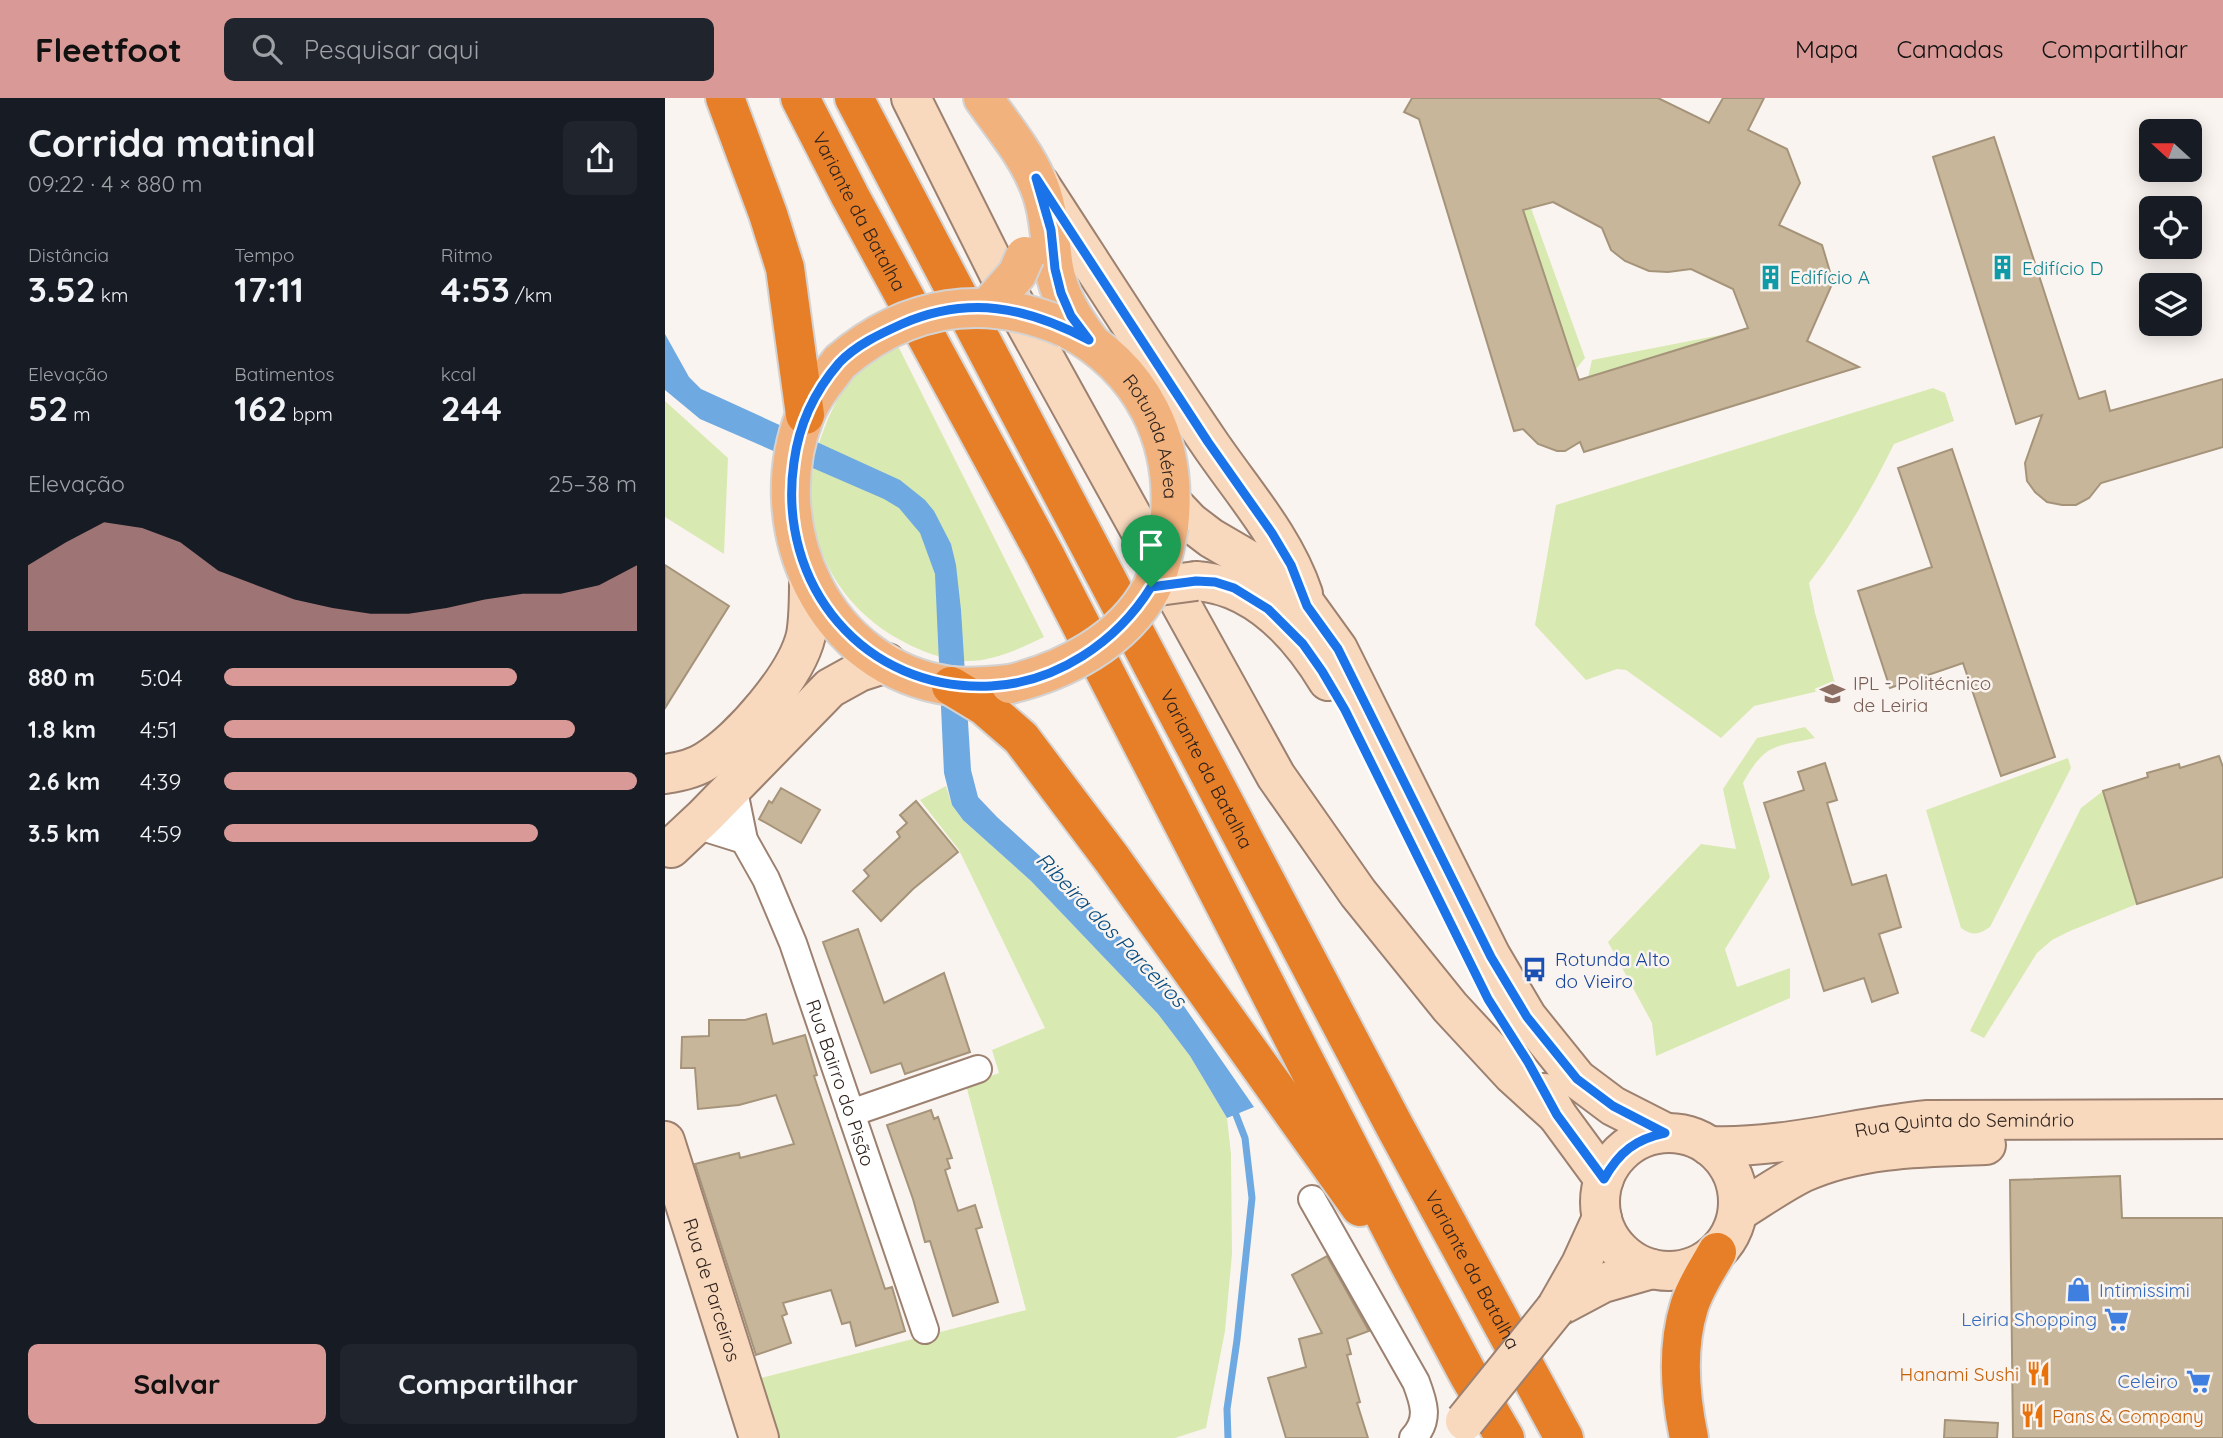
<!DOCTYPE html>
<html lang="pt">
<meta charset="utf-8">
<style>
body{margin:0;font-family:Quicksand,sans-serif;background:#20242c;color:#f1f3f6;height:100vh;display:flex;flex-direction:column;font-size:26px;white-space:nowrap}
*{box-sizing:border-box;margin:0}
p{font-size:23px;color:#9ea1a6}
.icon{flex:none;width:38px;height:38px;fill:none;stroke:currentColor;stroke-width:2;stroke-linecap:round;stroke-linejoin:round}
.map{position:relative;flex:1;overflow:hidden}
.drawer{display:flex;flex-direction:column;background:#171b24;width:665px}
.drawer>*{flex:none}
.needle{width:46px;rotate:291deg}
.buttons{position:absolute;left:1474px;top:21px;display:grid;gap:14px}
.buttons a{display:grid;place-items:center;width:63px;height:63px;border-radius:10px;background:#171b24;box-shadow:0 4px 18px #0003;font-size:35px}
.pin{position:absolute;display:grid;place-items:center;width:60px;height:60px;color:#fff;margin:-72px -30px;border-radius:50% 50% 50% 0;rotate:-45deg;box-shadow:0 0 7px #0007}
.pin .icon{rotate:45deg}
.round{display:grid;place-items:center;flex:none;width:74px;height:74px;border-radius:10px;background:#20242c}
.headline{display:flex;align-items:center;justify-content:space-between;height:119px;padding:0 28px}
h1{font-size:38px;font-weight:800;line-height:52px}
.figures{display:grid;grid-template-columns:repeat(3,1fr);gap:10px;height:119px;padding:7px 28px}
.figures div{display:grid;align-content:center}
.figures b{font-size:35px;font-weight:800}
.figures small{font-size:19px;font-weight:400}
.figures p{font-size:19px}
.chart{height:196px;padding:14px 28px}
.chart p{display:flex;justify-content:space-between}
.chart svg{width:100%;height:126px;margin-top:7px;fill:#d99a97;opacity:.7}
.action{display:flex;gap:14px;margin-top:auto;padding:14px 28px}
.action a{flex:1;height:80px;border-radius:10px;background:#d99a97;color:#111;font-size:28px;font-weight:800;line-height:80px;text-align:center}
.action a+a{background:#20242c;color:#f1f3f6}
ul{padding:0 28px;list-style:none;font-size:23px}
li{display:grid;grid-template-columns:112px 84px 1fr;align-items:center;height:52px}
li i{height:18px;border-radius:9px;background:#d99a97}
header{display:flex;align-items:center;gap:42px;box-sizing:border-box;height:98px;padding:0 35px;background:#d99a97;color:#111}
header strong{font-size:33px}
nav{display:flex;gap:38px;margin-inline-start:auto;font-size:24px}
.search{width:490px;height:63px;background:#20242c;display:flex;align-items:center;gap:18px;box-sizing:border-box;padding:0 24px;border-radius:10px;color:#9ea1a6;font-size:26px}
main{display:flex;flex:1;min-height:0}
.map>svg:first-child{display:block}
</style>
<header>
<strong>Fleetfoot</strong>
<div class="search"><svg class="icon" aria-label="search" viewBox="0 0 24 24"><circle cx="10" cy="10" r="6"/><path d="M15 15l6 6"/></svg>Pesquisar aqui</div>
<nav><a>Mapa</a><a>Camadas</a><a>Compartilhar</a></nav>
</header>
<main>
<section class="drawer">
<div class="headline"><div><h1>Corrida matinal</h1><p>09:22 · 4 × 880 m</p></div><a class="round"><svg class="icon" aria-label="share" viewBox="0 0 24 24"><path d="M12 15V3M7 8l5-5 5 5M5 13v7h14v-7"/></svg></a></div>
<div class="figures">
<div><p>Distância</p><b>3.52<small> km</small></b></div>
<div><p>Tempo</p><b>17:11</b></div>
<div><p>Ritmo</p><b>4:53<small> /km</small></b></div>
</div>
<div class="figures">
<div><p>Elevação</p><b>52<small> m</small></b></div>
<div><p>Batimentos</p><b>162<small> bpm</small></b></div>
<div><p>kcal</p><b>244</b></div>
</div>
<div class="chart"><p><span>Elevação</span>25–38 m</p>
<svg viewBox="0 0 160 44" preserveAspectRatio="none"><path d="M0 44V21L10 13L20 6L30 8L40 13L50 23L60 28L70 33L80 36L90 38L100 38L110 36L120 33L130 31L140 31L150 28L160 21V44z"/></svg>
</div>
<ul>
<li><b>880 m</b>5:04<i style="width:71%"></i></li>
<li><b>1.8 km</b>4:51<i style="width:85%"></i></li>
<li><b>2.6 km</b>4:39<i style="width:100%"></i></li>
<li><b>3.5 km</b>4:59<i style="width:76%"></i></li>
</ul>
<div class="action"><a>Salvar</a><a>Compartilhar</a></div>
</section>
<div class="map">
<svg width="1558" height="1340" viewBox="0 0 1558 1340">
<rect width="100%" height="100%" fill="#faf4f0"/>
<path fill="#d9e9b2" d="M866 110 920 260 911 271 858 112Z
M1066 235 923 279 927 262Z
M231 244 379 539C356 550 329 563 303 563 281 563 255 553 237 543 160 502 126 416 158 334 164 317 172 300 183 286 196 269 215 257 231 244Z
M1268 290 1280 295 1289 323 1229 346C1205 395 1178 441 1144 485L1150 515 1171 589 1089 608 1056 640 961 572 952 571 921 582 870 527 891 407Z
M0 303 63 360 59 456 0 419Z
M1140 629 1150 640C1109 649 1100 645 1078 685L1105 779 1060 851 1072 889 1125 870V900L991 958 987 925 943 844 1036 746 1071 751 1058 691 1092 640Z
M1403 660 1406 670 1325 829C1313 837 1308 838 1296 830L1261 712Z
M281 688 287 707 298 722 366 783 493 916 525 958 562 1020 566 1056 567 1156 560 1233 541 1330 510 1340H111L92 1281 361 1212 301 987 334 975 327 952 380 930 294 752 255 702Z
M1438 693 1472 806 1405 833 1387 842 1372 855 1319 940 1305 933 1416 710Z"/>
<path fill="#6ea9e1" d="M0 236 24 279 36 291 235 382 260 402 269 413 286 446 291 467 296 512 306 672 313 699 332 719 399 780 507 891 589 1009 562 1020 525 958 493 916 366 783 298 722 287 707 279 675 270 476 255 435 234 410 219 401 35 321 0 292Z"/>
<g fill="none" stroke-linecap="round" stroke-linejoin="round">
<path stroke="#6ea9e1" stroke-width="7" d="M563 1340 562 1311 572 1242 587 1100 580 1040 568 1009"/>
</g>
<path fill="#c7b69a" stroke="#a5947a" stroke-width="2" fill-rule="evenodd" d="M747 0H993L1044 25 1058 0H1099L1083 32 1122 51 1135 85 1114 127 1157 147 1168 184 1142 243 1194 269 919 354 915 344 900 353H892L873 346 858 331 849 333 754 21 739 14ZM888 104 937 130 946 152 960 163 984 173 1003 174 1026 171 1068 191 1083 230 914 282 858 112Z
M1329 39 1414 301 1440 293 1445 313 1558 281V349L1436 385 1424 400 1411 407H1397L1382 404 1370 394 1362 383 1360 365 1377 317 1351 326 1268 59Z
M1287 351 1390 659 1336 678 1298 565 1225 590 1193 493 1267 469 1233 370Z
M0 467 64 508 0 610Z
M1554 658 1558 669V779L1472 806 1438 693 1483 679 1482 675 1514 666 1515 670Z
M1160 665 1172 702 1162 705 1187 787 1221 777 1236 829 1214 836 1233 895 1207 904 1199 880 1159 893 1099 705 1139 692 1133 674Z
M116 690 155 712 136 745 94 721 104 703 107 705Z
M251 703 293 754 248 791 216 823 188 793 204 778 199 772 235 739 232 734 242 725 235 717Z
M193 831 219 905 279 875 305 954 240 976 236 965 206 975 158 844Z
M101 916 108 946 140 937 152 977 149 978 220 1191 227 1189 240 1233 191 1248 185 1224 177 1226 166 1192 118 1205 122 1216 117 1218 126 1245 91 1257 30 1066 74 1055 75 1060 129 1046 111 997 74 1007 33 1011 30 970H16L17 939 44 938V922H80Z
M266 1012 269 1021 273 1019 287 1060 282 1061 285 1070 280 1072 293 1113 310 1107 317 1129 311 1131 333 1204 288 1218 265 1143 260 1144 248 1101 222 1027Z
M1455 1078 1457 1120H1558V1340H1348L1345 1082Z
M662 1158 704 1233 682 1241 686 1256 682 1257 695 1304 692 1305 703 1340H621L603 1280 641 1269 634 1241 657 1235 627 1177Z
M1280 1322 1333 1325 1332 1340H1279Z"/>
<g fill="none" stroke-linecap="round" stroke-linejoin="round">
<defs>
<g id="street">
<path id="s1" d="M68 688 79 742 101 781 128 845 260 1232"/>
<path d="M31 727 79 742"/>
<path d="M186 1015 313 971"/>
<path d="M647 1101 751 1284C759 1305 765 1322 748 1340"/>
</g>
<g id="secondary">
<path d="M246 0 342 192 611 678 693 795 785 909 848 977 892 1017"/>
<path d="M374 85C430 171 485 258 543 343 576 392 619 439 638 496"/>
<path d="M506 404 525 424 546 440 601 472 621 488 642 508 673 551 826 858 862 919 912 981 948 1008 1001 1035"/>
<path d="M531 483C591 487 633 534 663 583"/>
<path d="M0 676C14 674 29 671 41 663 76 642 132 577 141 537 144 520 144 500 144 483"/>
<path d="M6 750 40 718 165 590 194 574 222 565"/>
<path d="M880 995 892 1017 939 1081"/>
<circle cx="1004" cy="1104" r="69"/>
<path id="s2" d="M0 1043 94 1340"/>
<path id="s3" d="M1044 1048C1118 1051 1190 1029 1263 1022L1558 1021"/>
<path d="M1073 1114C1094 1101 1115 1086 1137 1075 1194 1049 1260 1049 1321 1047"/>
<path d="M891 1210 938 1185 987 1171"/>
<path d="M891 1210 916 1166 937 1120"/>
</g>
<g id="primary">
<path d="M318 0C335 24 360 55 371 81 385 110 384 140 389 170 394 198 408 220 424 242"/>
<path id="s4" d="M401 230C477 270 514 343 504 428"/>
<path d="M175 264C162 281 148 297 140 317 95 430 160 571 286 588 305 590 326 588 345 586"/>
</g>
<g id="highway">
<path d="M60 0 103 116 120 170 140 317"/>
<path id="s5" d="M135 0 185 98 380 457 741 1160 804 1278 840 1340"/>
<path id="s6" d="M189 0 730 1029 899 1340"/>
<path d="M286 588 319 608 356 640 447 761 695 1109"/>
<path d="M1024 1340C1015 1297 1011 1251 1024 1209 1030 1189 1042 1172 1052 1154"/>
</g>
</defs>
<use href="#street" stroke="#9c8070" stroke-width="30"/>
<use href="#secondary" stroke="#9c8070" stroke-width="42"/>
<use href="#primary" stroke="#d5d3d2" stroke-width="42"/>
<use href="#highway" stroke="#d5d3d2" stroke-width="42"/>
<use href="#street" stroke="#fff" stroke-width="26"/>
<use href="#secondary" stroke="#f8d9be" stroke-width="38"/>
<use href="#primary" stroke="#f1b27e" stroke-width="38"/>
<use href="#highway" stroke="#e77f28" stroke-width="38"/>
<defs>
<path id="secondary-bridge" d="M486 489 531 483
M800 1323 891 1210"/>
<path id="primary-bridge" d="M323 209 352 176 360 158
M175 264C243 206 320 195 401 230
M345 586C399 573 458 543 486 491 496 471 500 449 504 428"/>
</defs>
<use href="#secondary-bridge" stroke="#9c8070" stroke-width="42" stroke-linecap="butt"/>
<use href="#primary-bridge" stroke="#d5d3d2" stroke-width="42" stroke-linecap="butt"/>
<use href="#secondary-bridge" stroke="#f8d9be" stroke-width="38"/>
<use href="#primary-bridge" stroke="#f1b27e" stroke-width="38"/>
</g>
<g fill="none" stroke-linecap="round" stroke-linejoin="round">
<defs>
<path id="route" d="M371 80 543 344 607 435 626 467 642 508 673 551 826 859 862 919 912 981 948 1008 1000 1035C971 1041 954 1054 939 1081L892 1017 863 964 823 901 680 612 657 573 638 546 603 511 569 490 550 484 531 483 486 489C452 544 391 585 326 588 199 594 111 487 129 364 134 326 149 294 174 265 191 247 215 236 237 226 304 197 361 209 424 242L406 218 396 195 390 171 386 132Z"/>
</defs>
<use href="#route" stroke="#fff" stroke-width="14"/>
<use href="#route" stroke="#1a73e8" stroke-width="9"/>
</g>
<defs>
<symbol id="building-bare" viewBox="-9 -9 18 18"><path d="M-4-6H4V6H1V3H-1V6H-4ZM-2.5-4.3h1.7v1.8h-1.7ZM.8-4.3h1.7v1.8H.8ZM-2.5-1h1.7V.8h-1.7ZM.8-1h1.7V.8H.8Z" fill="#0f9aa8" stroke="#faf4f0" stroke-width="2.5" paint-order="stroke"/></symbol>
<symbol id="university-bare" viewBox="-9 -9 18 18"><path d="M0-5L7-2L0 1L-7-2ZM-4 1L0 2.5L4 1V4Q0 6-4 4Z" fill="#8d6e63" stroke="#faf4f0" stroke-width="2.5" paint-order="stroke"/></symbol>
<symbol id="bus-bare" viewBox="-9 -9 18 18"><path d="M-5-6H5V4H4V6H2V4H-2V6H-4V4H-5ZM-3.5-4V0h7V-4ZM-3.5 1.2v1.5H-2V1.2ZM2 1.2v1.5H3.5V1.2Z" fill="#1a4fb4" stroke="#faf4f0" stroke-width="2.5" paint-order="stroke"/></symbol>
<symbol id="shop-bare" viewBox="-9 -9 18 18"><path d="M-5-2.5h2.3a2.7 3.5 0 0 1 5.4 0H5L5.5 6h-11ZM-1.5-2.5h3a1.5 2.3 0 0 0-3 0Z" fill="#3f7fe0" stroke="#faf4f0" stroke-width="2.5" paint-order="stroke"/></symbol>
<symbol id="supermarket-bare" viewBox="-9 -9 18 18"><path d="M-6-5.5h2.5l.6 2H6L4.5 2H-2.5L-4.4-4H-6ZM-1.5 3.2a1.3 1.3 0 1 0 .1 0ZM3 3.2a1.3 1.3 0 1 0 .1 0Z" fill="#3f7fe0" stroke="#faf4f0" stroke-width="2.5" paint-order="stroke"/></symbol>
<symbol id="restaurant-bare" viewBox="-9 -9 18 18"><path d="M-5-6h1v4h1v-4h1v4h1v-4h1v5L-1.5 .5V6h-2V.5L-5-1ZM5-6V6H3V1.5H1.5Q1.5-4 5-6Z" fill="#e8710a" stroke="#faf4f0" stroke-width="2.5" paint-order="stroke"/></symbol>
</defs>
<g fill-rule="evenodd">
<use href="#building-bare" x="1320" y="152" width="35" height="35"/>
<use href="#building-bare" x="1088" y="162" width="35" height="35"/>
<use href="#university-bare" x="1150" y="578" width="35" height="35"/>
<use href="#bus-bare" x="852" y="854" width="35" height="35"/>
<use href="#shop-bare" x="1396" y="1174" width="35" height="35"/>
<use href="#supermarket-bare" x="1434" y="1204" width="35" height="35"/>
<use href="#restaurant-bare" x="1356" y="1258" width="35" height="35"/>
<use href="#supermarket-bare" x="1516" y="1266" width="35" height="35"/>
<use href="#restaurant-bare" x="1350" y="1300" width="35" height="35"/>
</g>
<g text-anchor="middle" stroke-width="5" stroke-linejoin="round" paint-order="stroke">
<g font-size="19" fill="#2f231d" stroke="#faf4f0">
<text dy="7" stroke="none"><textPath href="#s5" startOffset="128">Variante da Batalha</textPath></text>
<text dy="7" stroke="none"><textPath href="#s4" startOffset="145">Rotunda Aérea</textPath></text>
<text dy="7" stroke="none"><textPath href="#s6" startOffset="758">Variante da Batalha</textPath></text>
<text dy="7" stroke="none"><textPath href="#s1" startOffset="317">Rua Bairro do Pisão</textPath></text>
<text dy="7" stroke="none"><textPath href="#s3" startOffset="257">Rua Quinta do Seminário</textPath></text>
<text dy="7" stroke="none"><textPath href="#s6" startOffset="1325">Variante da Batalha</textPath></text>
<text dy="7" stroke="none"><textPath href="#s2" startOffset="156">Rua de Parceiros</textPath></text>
</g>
<g font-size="19" fill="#0d838f" stroke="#faf4f0" text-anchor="start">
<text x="1357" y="177">Edifício D</text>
<text x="1125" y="186">Edifício A</text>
</g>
<g font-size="19" fill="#785e54" stroke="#faf4f0" text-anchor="start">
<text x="1188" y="592">IPL - Politécnico<tspan x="1188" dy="22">de Leiria</tspan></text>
</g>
<g font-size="19" fill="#164399" stroke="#faf4f0" text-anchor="start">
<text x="890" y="868">Rotunda Alto<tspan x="890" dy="22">do Vieiro</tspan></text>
</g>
<g font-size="19" fill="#366cbe" stroke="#faf4f0" text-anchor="end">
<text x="1434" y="1199" text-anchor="start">Intimissimi</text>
<text x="1432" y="1228">Leiria Shopping</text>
<text x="1513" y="1290">Celeiro</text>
</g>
<g font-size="19" fill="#c56008" stroke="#faf4f0" text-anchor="end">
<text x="1354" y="1283">Hanami Sushi</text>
<text x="1387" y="1325" text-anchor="start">Pans &amp; Company</text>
</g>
<g font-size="21" font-style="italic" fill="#064b7e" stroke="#faf4f0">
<text transform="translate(446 832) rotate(46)" y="7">Ribeira dos Parceiros</text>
</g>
</g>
</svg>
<div class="buttons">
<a><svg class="needle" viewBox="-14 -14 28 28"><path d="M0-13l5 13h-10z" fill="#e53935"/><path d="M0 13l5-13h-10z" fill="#9ea1a6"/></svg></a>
<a><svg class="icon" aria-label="locate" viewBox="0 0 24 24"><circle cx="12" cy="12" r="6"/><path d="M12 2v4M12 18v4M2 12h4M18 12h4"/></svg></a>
<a><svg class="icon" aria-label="layers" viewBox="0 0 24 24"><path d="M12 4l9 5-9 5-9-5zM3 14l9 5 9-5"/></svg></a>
</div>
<div class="pin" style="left:486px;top:489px;background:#1e9e55"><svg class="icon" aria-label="arrive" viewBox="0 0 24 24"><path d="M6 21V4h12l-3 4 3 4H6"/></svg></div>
</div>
</main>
